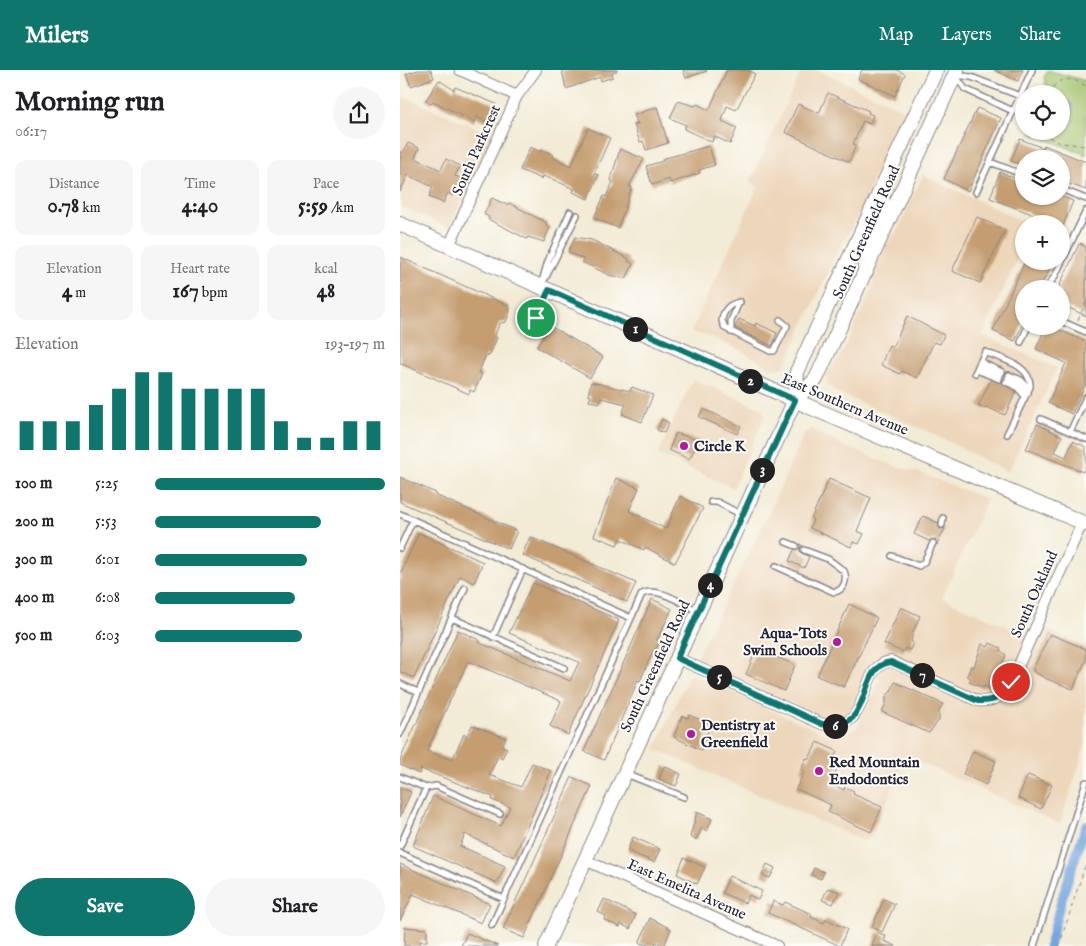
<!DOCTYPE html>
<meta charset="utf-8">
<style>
body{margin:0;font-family:"IM FELL English",serif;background:#f6f6f6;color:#202124;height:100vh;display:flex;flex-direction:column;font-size:19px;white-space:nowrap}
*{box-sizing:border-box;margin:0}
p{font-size:16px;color:#757577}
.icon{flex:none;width:28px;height:28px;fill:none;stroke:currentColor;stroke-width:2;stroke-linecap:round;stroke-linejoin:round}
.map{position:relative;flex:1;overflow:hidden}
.panel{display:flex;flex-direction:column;background:#fff;width:400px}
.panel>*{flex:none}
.controls{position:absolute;left:615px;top:15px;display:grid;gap:10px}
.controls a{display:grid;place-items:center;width:55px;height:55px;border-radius:50%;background:#fff;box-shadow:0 1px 4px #0004;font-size:25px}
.pin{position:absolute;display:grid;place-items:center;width:42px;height:42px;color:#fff;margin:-21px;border:2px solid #fff;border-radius:50%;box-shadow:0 1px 5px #0007}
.km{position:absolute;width:25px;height:25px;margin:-12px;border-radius:50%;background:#222;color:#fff;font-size:14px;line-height:25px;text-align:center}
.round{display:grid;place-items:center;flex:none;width:52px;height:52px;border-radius:26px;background:#f6f6f6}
.overview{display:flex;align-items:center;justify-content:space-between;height:85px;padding:0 15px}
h1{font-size:28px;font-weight:700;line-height:38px}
.stats{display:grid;grid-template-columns:repeat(3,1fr);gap:8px;height:85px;padding:5px 15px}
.stats div{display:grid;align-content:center;border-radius:12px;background:#f6f6f6;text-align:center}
.stats b{font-size:21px;font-weight:700}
.stats small{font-size:14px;font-weight:400}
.stats p{font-size:14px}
.chart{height:140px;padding:10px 15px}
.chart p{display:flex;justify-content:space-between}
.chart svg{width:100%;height:90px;margin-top:5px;stroke:#0f766e;stroke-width:6}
.primary-button{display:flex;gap:10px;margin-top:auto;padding:10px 15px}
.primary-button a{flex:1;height:58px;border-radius:30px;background:#0f766e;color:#fff;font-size:20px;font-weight:700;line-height:58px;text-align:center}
.primary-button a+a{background:#f6f6f6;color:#202124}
ul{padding:0 15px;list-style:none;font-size:16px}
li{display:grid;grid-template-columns:80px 60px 1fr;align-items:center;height:38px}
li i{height:12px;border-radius:6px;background:#0f766e}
header{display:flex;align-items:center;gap:30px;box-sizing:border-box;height:70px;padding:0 25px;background:#0f766e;color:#fff}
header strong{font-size:24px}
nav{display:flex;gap:28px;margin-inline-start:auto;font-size:18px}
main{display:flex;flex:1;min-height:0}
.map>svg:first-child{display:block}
</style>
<header>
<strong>Milers</strong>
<nav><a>Map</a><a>Layers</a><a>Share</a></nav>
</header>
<main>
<section class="panel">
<div class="overview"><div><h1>Morning run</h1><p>06:17</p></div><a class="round"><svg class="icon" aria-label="share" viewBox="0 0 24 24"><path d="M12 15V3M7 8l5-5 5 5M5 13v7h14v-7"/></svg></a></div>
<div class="stats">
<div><p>Distance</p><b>0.78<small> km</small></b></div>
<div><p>Time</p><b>4:40</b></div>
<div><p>Pace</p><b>5:59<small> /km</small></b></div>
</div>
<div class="stats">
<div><p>Elevation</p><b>4<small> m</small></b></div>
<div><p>Heart rate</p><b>167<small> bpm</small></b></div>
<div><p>kcal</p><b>48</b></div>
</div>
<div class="chart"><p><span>Elevation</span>193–197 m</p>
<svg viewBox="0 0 160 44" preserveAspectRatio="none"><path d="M5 44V30M15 44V30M25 44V30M35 44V22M45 44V14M55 44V6M65 44V6M75 44V14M85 44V14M95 44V14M105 44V14M115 44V30M125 44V38M135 44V38M145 44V30M155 44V30"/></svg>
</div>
<ul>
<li><b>100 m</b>5:25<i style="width:100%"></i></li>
<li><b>200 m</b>5:53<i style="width:72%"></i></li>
<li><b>300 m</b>6:01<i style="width:66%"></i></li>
<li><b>400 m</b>6:08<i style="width:61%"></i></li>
<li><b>500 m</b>6:03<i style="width:64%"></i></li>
</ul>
<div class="primary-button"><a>Save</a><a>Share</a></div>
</section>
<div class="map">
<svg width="686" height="876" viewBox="0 0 686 876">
<rect width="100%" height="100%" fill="#fdfcf7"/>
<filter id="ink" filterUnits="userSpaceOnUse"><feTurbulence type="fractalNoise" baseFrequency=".02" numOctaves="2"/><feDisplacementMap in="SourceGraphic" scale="10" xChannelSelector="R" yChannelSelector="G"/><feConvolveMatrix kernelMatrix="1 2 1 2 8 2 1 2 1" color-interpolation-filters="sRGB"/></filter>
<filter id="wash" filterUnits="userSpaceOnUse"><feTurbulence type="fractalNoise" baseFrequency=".0096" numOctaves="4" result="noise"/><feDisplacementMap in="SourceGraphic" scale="20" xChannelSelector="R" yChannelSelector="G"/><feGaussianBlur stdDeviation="1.12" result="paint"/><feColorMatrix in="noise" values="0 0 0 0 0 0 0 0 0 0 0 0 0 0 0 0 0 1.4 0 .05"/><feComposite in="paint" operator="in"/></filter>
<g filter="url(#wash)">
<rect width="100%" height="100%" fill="#f2ebd5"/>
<path fill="#edd7bb" d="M402 0H417L509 42 486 81 473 110 465 135 440 177 385 295 382 298 373 299 340 280 310 267 291 262 358 117 350 112Z
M0 25 92 65 51 155 45 156 0 136Z
M523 105 628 154H624V175L582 265 657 298 608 402 529 362 434 321 427 314 426 305 444 280 471 220 477 196 487 174 499 158Z
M293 309 362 339 365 345 333 418 258 384Z
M413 359 442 375 492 395 517 402 587 429 542 528 624 564 643 557 686 576V673L660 754 506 686 471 768 464 771 255 679 288 607 291 604 427 665 437 666 455 659 459 655 480 609 467 603 448 644 444 649 431 651 302 593 297 587 370 441 401 370 405 362Z"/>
<path fill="#a2c16a" stroke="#627252" d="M648 0 686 11V85L630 63 661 61V24H648L644 7Z"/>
<path fill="#73a6df" stroke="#4a648d" d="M666 31 672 34C673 42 670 49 663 55L661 54V37Z"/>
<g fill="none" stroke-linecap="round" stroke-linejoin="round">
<path stroke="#73a6df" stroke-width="9" d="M649 876 661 831 686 755"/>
</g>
<g id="blocks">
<path fill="#c49d70" d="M18 0H31L34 8 11 16 6 4Z
M162 0H217V1L212 3 213 7 201 11 200 7 166 19Z
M283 0H307V1L286 8Z
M327 0H347L355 4 336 40 327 36 322 51 337 58 330 74 314 66 312 72 284 59 286 55 270 48 278 31 295 36 297 34 309 40Z
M462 0H497L505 4 495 26 458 9Z
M594 0H623L618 11Z
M39 10 54 20 55 17 96 34 90 53 76 47 74 52 33 31 31 34 26 30Z
M428 23 469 41 468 43 473 45 470 54 463 51 453 74 456 75 449 92 385 62 398 34 419 43Z
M257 37 268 73 246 80 243 71 240 72 234 55 238 54 234 45Z
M577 38 601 48 568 121 544 109Z
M188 58 210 68 194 104 199 105 188 129 173 122 174 119 154 110 143 106 142 109 120 100 130 77 141 82 142 79 153 85 152 87 171 96Z
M620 69 643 78 644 75 686 92V120L661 111V89H624V96L611 91Z
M8 73 19 78 15 88 41 100 46 89 60 96 55 106 61 108 53 126 48 123 43 133 29 127 33 117 8 105 0 122V81L3 83Z
M309 76 315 95 299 100 300 103 270 113 269 109 252 115 246 96 263 91 262 89Z
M220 79 244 89 229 116 232 117 218 158 194 148 204 126 206 127 213 112 211 111 212 105Z
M600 102 624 112V126H661L673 131 663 156 590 128Z
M92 128 107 135 109 133 147 153 146 155 150 157 144 172 128 167 127 169 88 149 89 147 84 144Z
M577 147 605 160 580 213 552 201Z
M175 167 192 170 229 189 228 191 233 194 226 209 209 205 182 192 183 189 168 182Z
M679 174 686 177V246L661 234V219H658Z
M0 187 109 236 110 241 106 252 100 253 94 267 97 268 89 286 86 285 80 299 78 302 82 304 74 322 70 320 69 324 0 293Z
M625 191H654L639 219H624V251L615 271 593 261Z
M507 246 544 265 540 274 534 272 533 274 517 308 502 301 500 304 481 295 489 275 493 277Z
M339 249 355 256 356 253 377 263 372 276 335 258Z
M150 256 203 287 190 308 137 277Z
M646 256H651L686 272V313L672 344 648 333 666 293 636 279Z
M591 310 602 312 616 322 605 345 586 337 585 339 578 336Z
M191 312 230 321 232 317 253 325 242 352 222 344 226 334 201 328 200 333 189 331 191 326 188 325Z
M303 339 341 356 337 364 299 347Z
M262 349 269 353 264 363 257 360Z
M637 354 662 366 655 382 666 387 673 371 686 377V395L683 402 626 379Z
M276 363 300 371 289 389 269 380Z
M0 407 36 423 35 425 117 461 109 479 0 432Z
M216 408 239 418 229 441 266 459 280 426 303 438 275 493 245 477 244 480 220 469 217 475 194 466Z
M429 409 471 428 457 461 464 464 459 474 453 472 451 477 410 458 413 450 411 449Z
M523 446 538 453 540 459 545 458 537 475 535 469 529 471 514 464Z
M19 463 83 492 74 513 60 506 14 608 0 602V504Z
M130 467 236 513 227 532 122 485Z
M400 474 403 476 400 478V482L409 487 404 498 389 491 394 480 400 478Z
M133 513 219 550 168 665 150 656 161 631 68 591 27 681 52 690 64 664 67 666 72 655 106 668 102 676 107 678 102 688 98 686 89 705 121 717 132 693 151 701 114 787 65 764 60 776 105 796 97 813 13 776 33 726 101 756 110 737 92 730 93 727 21 699 19 704 0 695V690L58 560 79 570 78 572 170 611 179 592 109 563Z
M252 529 272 539 257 570 260 571 254 582 253 581 240 611 238 610 204 690 184 681Z
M449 534 477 548 444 617 417 606Z
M501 537 520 546 513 562 511 571 513 573 510 580 505 578 503 582 484 574Z
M650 564 686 579V590L673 619 649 610 634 602 633 599Z
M590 573 601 578 600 580 606 585 594 614 589 618 584 616 583 618 569 612 571 608 567 606 571 596 574 597 582 574 588 577Z
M357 578 395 595 384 621 346 604Z
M495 612 543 634 539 641V650L529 663 482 642 486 633V626L491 621Z
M289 645 311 654 304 670 307 671 301 680 274 667 281 648 283 646 288 648Z
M417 672 437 681 433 692 439 695 430 714 444 720 445 717 454 721 453 724 482 737 471 762 428 742 431 735 396 719 404 702 401 700 406 688 409 689Z
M573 681 596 691 586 715 563 704Z
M264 696 281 704 276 716 259 709Z
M628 705 652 715 641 739 618 728Z
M172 707 192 716 124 868 103 859Z
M0 717 11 722 0 747Z
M297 742 312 749 307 761 302 758 296 770 290 767Z
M233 767 260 779 254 792 227 781Z
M284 788 305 797 297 814 277 804Z
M0 794 90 834 81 853 13 824 0 851Z
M367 794 375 798 370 808 362 805Z
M414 798 424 802 421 809 411 805Z
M329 806 362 821 358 830 349 825 345 833 322 823Z
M428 818 439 822 433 834 422 830Z
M204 829 236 845 230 859 221 854 220 857 204 850 206 846 198 842Z
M484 829 495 834 482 862 472 857Z
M373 831 383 835 385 832 412 844 411 847 424 853 426 849 447 859 440 876 368 843Z
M250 848 271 859 264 876 256 872 254 876 239 873Z
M5 857 27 859V871H20V876H4Z
M477 862 486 866 484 871 496 876H472Z
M67 863 98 876H61Z"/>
</g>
</g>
<g filter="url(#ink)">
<use href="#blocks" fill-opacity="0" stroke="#8a8688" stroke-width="1"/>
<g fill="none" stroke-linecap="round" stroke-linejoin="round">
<defs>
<path id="service" d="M555 5 571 7 620 26
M557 8 565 19 613 41
M590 92 624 105
M661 119 686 129
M576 122 632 0
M145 209 177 145
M141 215 148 191 170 142
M646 219 655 206 686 141
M340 232C329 234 323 240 322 251L325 258 370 281H374L387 256 380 250
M136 248 148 221
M661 251 686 262
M331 262V251L339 232
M621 272 628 256
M580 292 602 302
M578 296 600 305
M577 300 599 309
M575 303 585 282C601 289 632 295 630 317L607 364
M609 305 621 310 629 319
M608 308 621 315 628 323
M606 312 617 317 624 325
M641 349 686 369
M670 362 686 327
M311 432H317L342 445
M0 444 231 548
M542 455 543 448
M386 472 396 476
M0 478 13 450
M492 486 519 496 524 492 533 473
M376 496 434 522C443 521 448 510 444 501L428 489 404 480
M52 548 164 598
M93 567 123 499
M0 614 18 622
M0 664 65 518
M226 704 284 727
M0 707 26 718 36 716 100 744
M0 776 26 718
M0 783 104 829
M92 855 242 524C258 516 283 534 298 541
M634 876 686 712"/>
<path id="minor" d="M60 0 117 26
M49 176 117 26 136 0
M277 588 422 654C476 665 454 596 491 591L578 631C592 632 600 628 609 617L682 453
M185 790 377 876"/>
<path id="secondary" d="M0 154 419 341 686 454
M466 202 463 186 483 137 482 123
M395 330 397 302 536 0
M146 876 395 330 416 309 557 0"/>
</defs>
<use href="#service" stroke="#8a8688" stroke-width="8"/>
<use href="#minor" stroke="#8a8688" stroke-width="12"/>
<use href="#secondary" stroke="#8a8688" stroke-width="16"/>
<path stroke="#8a8688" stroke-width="1" stroke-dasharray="4 4" stroke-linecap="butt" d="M649 24C657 7 670 6 686 16
M644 61C655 78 671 71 686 77
M680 173 686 175
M678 250 686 232
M659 876 686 793"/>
<use href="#service" stroke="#fff" stroke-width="5"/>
<use href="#minor" stroke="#fff" stroke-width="10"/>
<use href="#secondary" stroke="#fff" stroke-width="14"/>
</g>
</g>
<g fill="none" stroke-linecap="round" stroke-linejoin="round" filter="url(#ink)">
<defs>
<path id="route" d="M136 248 149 220 395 330 277 588 422 654C476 665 454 596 491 592L578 631C593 632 605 626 611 612"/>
</defs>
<use href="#route" stroke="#fff" stroke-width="10"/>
<use href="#route" stroke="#0f766e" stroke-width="6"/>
</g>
<g fill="#b5179e" stroke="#fdfcf7" stroke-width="2">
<circle cx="284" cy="376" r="5"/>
<circle cx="437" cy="572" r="5"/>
<circle cx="291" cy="664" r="5"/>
<circle cx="419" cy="701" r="5"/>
</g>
<g text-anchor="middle" stroke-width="4" stroke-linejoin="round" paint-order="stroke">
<g font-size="15" fill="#22223b" stroke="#fdfcf7">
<text transform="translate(76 80) rotate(-66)" y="5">South Parkcrest</text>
<text transform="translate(466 162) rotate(-66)" y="5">South Greenfield Road</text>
<text transform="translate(445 334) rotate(23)" y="5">East Southern Avenue</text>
<text transform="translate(634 524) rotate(-66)" y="5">South Oakland</text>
<text transform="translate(255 596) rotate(-65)" y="5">South Greenfield Road</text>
<text transform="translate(287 819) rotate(24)" y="5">East Emelita Avenue</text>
</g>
<g font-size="15" font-weight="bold" fill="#22223b" stroke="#fdfcf7" text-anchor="start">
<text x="294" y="381">Circle K</text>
<text x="427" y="568" text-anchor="end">Aqua-Tots<tspan x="427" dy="17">Swim Schools</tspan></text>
<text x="301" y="660">Dentistry at<tspan x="301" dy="17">Greenfield</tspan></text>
<text x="429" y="697">Red Mountain<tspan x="429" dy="17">Endodontics</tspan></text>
</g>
</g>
</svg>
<div class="controls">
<a><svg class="icon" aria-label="locate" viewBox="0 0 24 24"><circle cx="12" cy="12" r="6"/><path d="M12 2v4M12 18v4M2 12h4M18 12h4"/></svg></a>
<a><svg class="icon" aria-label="layers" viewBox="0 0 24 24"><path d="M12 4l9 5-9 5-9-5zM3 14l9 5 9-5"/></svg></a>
<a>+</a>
<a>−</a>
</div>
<div class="pin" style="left:136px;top:248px;background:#1e9e55"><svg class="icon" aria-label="arrive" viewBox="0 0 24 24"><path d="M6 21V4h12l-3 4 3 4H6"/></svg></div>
<div class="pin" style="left:611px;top:612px;background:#d93025"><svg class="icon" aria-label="check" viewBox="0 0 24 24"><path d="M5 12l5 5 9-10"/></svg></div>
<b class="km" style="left:235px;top:259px">1</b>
<b class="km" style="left:350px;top:311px">2</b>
<b class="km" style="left:362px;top:400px">3</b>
<b class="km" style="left:310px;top:515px">4</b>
<b class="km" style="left:319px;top:607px">5</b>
<b class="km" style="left:435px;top:656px">6</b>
<b class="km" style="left:522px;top:605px">7</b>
</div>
</main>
